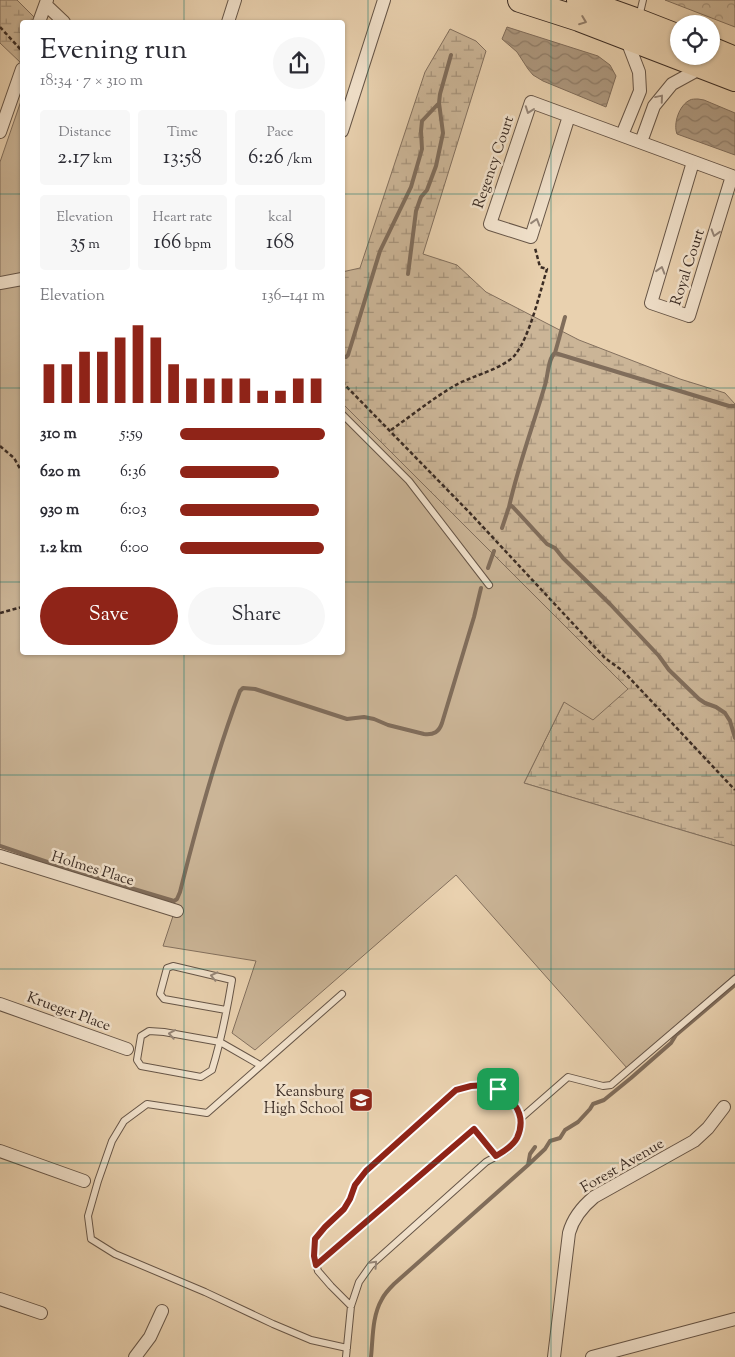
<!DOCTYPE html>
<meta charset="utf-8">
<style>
body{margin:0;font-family:"Sorts Mill Goudy",serif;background:#f7f7f7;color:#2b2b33;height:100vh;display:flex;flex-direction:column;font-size:19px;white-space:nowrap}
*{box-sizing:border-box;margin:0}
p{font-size:16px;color:#7c7c81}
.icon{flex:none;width:28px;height:28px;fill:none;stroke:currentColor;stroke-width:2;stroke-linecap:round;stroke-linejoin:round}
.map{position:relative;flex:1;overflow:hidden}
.side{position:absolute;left:20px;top:20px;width:325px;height:635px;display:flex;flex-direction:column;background:#fff;border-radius:5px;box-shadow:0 1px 4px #0004}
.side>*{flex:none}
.buttons{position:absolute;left:670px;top:15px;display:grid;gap:10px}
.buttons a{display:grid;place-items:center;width:50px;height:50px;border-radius:50%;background:#fff;box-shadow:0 1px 4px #0004;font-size:25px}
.pin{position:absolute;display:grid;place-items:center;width:42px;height:42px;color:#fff;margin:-21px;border-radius:10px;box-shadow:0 2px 8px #0006}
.round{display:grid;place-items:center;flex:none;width:52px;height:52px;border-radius:26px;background:#f7f7f7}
.overview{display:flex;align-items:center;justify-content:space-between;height:85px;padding:0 20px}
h1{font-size:28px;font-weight:600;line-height:38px}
.metrics{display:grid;grid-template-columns:repeat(3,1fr);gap:8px;height:85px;padding:5px 20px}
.metrics div{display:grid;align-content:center;border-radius:5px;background:#f7f7f7;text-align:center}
.metrics b{font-size:21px;font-weight:600}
.metrics small{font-size:14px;font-weight:400}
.metrics p{font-size:14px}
.chart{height:140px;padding:10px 20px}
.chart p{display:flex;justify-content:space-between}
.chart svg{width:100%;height:90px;margin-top:5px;stroke:#8f2418;stroke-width:6}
.primary-button{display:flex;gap:10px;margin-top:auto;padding:10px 20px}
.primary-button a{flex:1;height:58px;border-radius:30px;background:#8f2418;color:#fff;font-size:20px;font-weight:600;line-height:58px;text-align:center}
.primary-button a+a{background:#f7f7f7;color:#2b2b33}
ul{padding:0 20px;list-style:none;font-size:16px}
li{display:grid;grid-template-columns:80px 60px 1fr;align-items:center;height:38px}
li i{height:12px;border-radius:6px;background:#8f2418}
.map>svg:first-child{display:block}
</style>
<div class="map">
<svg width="735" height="1357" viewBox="0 0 735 1357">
<defs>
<pattern id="forest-crowns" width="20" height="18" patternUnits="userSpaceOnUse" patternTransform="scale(1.25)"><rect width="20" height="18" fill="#cbb597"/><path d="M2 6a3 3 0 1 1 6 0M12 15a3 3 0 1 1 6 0" fill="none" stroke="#a6937b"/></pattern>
<pattern id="wetland-marsh" width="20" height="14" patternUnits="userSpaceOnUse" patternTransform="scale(1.25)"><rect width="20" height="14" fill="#cbb597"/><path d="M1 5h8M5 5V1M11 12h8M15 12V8" fill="none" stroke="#a6937b"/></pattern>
<pattern id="water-waves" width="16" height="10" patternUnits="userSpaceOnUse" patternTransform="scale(1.25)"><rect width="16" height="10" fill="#ae9980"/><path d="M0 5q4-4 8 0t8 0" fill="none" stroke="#8f7d69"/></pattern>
</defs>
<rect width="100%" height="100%" fill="#e9d1af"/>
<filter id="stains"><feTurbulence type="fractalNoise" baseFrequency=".004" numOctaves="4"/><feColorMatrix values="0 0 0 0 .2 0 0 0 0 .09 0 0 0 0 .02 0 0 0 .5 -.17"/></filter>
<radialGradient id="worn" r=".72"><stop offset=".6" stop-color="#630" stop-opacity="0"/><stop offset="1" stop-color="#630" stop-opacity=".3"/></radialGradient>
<path fill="url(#forest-crowns)" stroke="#83705e" d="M665 0H735V27Z"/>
<path fill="url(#wetland-marsh)" stroke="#83705e" d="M0 0H17L39 22H22V64L0 43Z
M450 29 476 41 486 51 423 254 457 265 486 292 579 340 680 379 725 393 735 404V846L524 783 564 702 628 689 343 404 342 272 360 268 425 72Z"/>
<path fill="#cbb597" stroke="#83705e" d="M22 98V652H342L343 404 628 689 593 720 564 702 524 783 735 846V974L627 1068 456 875 255 1050 232 1033 256 961 163 946 175 910 0 847V162Z"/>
<path fill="url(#water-waves)" stroke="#806d5b" d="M507 27 598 56 610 65 616 76 606 107 543 81 533 75 528 69 517 52 502 39Z
M698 99 704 100 735 113V155L677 134C673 124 679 105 690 100 691 99 696 99 698 99Z"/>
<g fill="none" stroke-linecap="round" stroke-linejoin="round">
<path stroke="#806d5b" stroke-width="4" d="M408 274 416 211 421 197 427 190 436 166 443 133 439 103
M555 353 565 317
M342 357H346L348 355 380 251 411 187 422 149 421 131 422 121 439 103 440 94 451 55
M509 507C518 466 533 426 545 385 548 376 548 358 555 353L729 406H735
M502 528 509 507 512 506 547 544 555 548 563 558 610 604 659 656 669 670 699 699 705 703 716 707 725 713 730 721 735 738
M488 568 494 551
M0 846 77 872 174 901 177 899 180 892C197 824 215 757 240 691L243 688 255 689 347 719 364 717 374 719 388 725 424 734C434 735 439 732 442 723L474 617 481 588
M528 1165 545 1149 550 1141 560 1138 565 1130 578 1122 590 1109 593 1104 604 1100 631 1078 671 1043 676 1035 735 985
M371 1357C373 1338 372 1316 382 1299 385 1293 390 1288 394 1284L528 1165 530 1154 535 1147"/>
<defs>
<path id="lane" d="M639 17 643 0
M342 414 409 481 489 585
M342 994 207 1113 147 1104 124 1121 112 1141 98 1181 88 1216 91 1239 115 1254 205 1292 273 1324 311 1340 347 1348
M226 1010 164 999 160 994 167 968 173 966 232 980C227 1010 221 1041 212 1070L201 1077 141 1066 137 1060 141 1036 149 1031 164 1032 220 1042 260 1065
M520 1119 568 1077 603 1086 611 1085 735 979
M316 1265 474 1129 496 1156
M346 1357 351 1306 359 1282 371 1265 486 1162C496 1156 512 1150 517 1139 528 1115 510 1090 486 1086 476 1084 466 1087 456 1090L367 1171 355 1185 350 1199 344 1209 325 1227 315 1239 314 1256 318 1271 331 1286 351 1306"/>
<path id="street" d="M46 5 64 22
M39 22 47 0
M228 22 235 0
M569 116 531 237 490 224 531 102 732 176 689 316 651 303 693 162
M342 131 384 0
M0 132 22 69
M622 135 640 91 639 72 626 38
M641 142 654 106 672 84 703 67
M0 283 22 279
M0 856 177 911
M0 1004 127 1049
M0 1151 84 1181
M0 1299 41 1313
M135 1357 150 1337 162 1311
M554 1357 569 1233C573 1218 582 1207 594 1197L694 1141 708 1128 724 1107
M592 1357 735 1319"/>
<path id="highway" d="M520 0 579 19 735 79
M579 0 638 21 679 37
M711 49 735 59"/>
</defs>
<use href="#lane" stroke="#665547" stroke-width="8"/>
<use href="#street" stroke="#665547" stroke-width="14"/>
<use href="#highway" stroke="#3b2c24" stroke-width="26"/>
<path stroke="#3b2c24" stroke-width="2.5" stroke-dasharray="4 2.5" stroke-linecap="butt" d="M0 27 22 51
M342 382 469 512 605 658 623 671 735 790
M391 430C411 416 432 399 454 386 471 376 503 369 515 355 530 336 540 292 547 269L540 267 535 248
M0 446 14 458 22 472
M0 613 22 607"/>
<use href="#lane" stroke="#f1e1cb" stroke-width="6"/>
<use href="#street" stroke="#f1e1cb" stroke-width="12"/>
<use href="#highway" stroke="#e9d1af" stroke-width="24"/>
</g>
<defs><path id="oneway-chevron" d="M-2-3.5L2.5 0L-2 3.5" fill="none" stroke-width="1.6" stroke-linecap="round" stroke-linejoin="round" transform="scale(1.25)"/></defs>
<use stroke="#927e6a" href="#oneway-chevron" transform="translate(583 21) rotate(21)"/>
<g stroke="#968678">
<use href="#oneway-chevron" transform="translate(660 98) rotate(-50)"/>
<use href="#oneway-chevron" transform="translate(529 110) rotate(110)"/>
<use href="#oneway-chevron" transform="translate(536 222) rotate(-73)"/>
<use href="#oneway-chevron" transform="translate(715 233) rotate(107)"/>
<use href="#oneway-chevron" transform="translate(661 270) rotate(-73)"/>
<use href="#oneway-chevron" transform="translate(214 976) rotate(-167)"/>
<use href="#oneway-chevron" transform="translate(172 1034) rotate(-170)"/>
<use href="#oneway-chevron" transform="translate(374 1264) rotate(-47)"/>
</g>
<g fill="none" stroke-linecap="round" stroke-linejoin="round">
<defs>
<path id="route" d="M486 1085C509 1093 529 1112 517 1138 513 1146 503 1152 496 1156L474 1129 316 1265 314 1256 315 1239 325 1227 344 1209 350 1199 355 1185 366 1171 456 1090 471 1086Z"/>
</defs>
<use href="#route" stroke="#fff" stroke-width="10"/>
<use href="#route" stroke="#8f2418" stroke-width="6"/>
</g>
<path fill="none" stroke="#0f766e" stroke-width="1" stroke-opacity="0.55" d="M184 0V22M368 0V1357M551 0V1357M0 194H22M342 194H735M0 388H22M342 388H735M0 582H22M342 582H735M184 652V1357M0 775H735M0 969H735M0 1163H735"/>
<defs>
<symbol id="school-square" viewBox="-11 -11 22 22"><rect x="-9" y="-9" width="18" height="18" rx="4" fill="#8f2418" stroke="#f1e1cb"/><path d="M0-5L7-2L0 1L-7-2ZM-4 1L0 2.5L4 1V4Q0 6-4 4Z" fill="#fff"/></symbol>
</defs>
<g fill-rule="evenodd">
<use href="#school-square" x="347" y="1086" width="28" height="28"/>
</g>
<g text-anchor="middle" stroke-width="5" stroke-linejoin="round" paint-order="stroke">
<g font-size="15" fill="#3b2c24" stroke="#f1e1cb">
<text transform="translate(493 162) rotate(-71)" y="5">Regency Court</text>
<text transform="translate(687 267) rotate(-72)" y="5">Royal Court</text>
<text transform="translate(93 868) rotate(17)" y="5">Holmes Place</text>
<text transform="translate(69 1011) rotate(20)" y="5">Krueger Place</text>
<text transform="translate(622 1165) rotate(-30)" y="5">Forest Avenue</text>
</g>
<g font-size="15" fill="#3b2c24" stroke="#f1e1cb" text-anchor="end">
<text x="344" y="1096">Keansburg<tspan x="344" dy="17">High School</tspan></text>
</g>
</g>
<rect width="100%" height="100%" filter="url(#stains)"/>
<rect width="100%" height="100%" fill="url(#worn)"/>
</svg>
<div class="buttons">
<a><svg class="icon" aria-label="locate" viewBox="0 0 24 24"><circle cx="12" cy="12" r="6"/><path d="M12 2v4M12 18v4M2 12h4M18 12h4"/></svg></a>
</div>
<div class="pin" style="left:498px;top:1089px;background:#1e9e55"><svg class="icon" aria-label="arrive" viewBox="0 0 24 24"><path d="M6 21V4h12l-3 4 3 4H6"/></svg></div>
<section class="side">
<div class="overview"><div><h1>Evening run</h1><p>18:34 · 7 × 310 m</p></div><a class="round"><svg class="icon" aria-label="share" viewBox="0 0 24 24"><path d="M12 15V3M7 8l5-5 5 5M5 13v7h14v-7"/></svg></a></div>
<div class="metrics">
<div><p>Distance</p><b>2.17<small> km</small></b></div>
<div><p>Time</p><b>13:58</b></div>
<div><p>Pace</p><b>6:26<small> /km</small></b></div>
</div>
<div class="metrics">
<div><p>Elevation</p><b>35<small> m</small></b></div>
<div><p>Heart rate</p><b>166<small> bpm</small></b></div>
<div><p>kcal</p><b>168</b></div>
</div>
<div class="chart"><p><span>Elevation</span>136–141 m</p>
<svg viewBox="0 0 160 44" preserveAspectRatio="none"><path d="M5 44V25M15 44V25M25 44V19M35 44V19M45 44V12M55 44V6M65 44V12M75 44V25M85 44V32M95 44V32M105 44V32M115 44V32M125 44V38M135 44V38M145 44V32M155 44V32"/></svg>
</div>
<ul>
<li><b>310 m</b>5:59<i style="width:100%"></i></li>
<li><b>620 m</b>6:36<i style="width:68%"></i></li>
<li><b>930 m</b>6:03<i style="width:96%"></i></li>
<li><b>1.2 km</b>6:00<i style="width:99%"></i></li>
</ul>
<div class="primary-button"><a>Save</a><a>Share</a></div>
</section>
</div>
